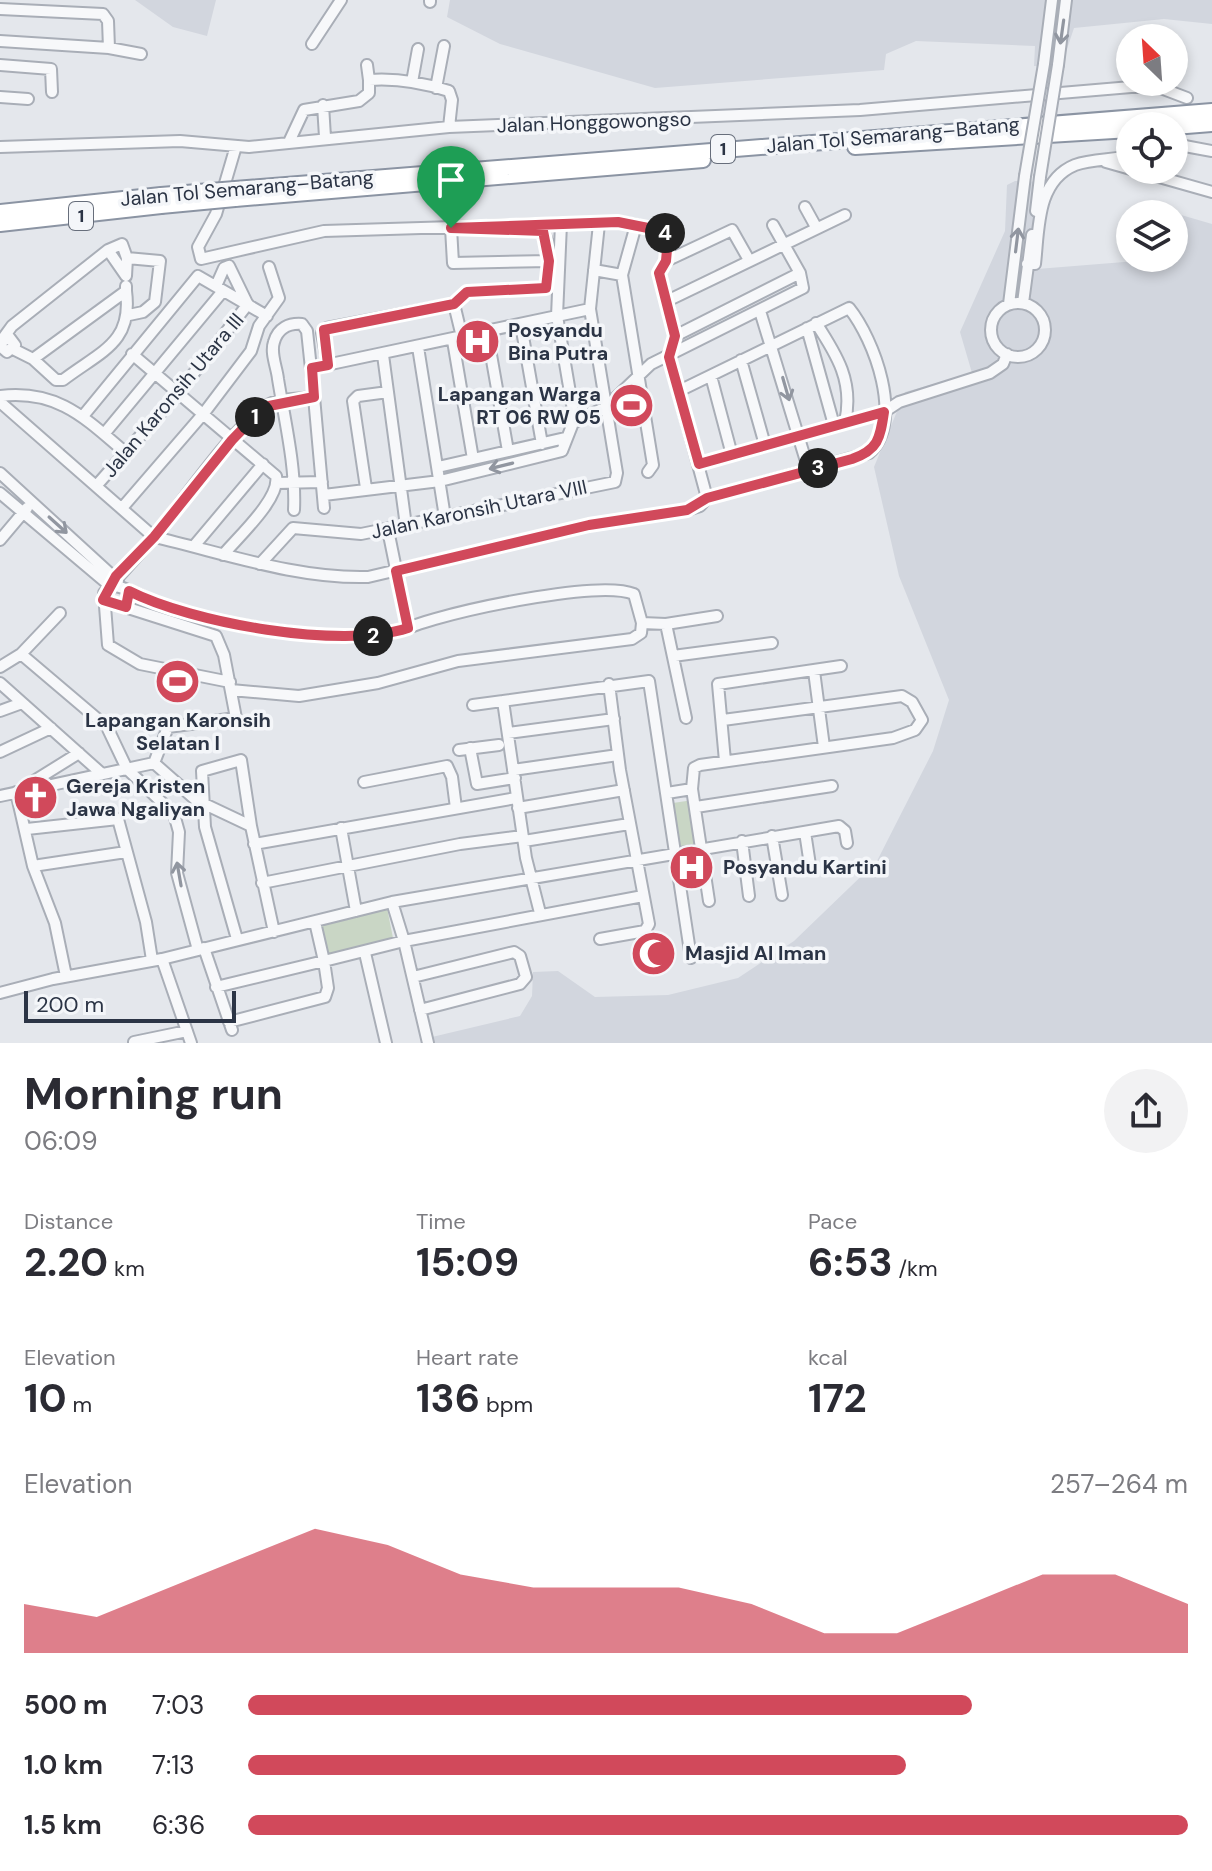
<!DOCTYPE html>
<meta charset="utf-8">
<style>
body{margin:0;font-family:"DM Sans",sans-serif;background:#f2f2f3;color:#2b2b33;height:100vh;display:flex;flex-direction:column;font-size:30px;white-space:nowrap}
*{box-sizing:border-box;margin:0}
p{font-size:26px;color:#7c7c81}
.icon{flex:none;width:44px;height:44px;fill:none;stroke:currentColor;stroke-width:2;stroke-linecap:round;stroke-linejoin:round}
.map{position:relative;height:1043px;overflow:hidden}
.panel{display:flex;flex-direction:column;background:#fff;flex:1}
.panel>*{flex:none}
.needle{width:52px;rotate:335deg}
.controls{position:absolute;left:1116px;top:24px;display:grid;gap:16px}
.controls a{display:grid;place-items:center;width:72px;height:72px;border-radius:50%;background:#fff;box-shadow:0 4px 12px #0003;font-size:40px}
.scale{position:absolute;left:24px;bottom:20px;width:212px;box-sizing:border-box;padding-left:8px;border:4px solid #2b3445;border-top:0;font-size:22px;line-height:28px;white-space:nowrap;color:#2b3445;-webkit-text-stroke:6px #f4f6f9;paint-order:stroke}
.pin{position:absolute;display:grid;place-items:center;width:68px;height:68px;color:#fff;margin:-82px -34px;border-radius:50% 50% 50% 0;rotate:-45deg;box-shadow:0 0 8px #0007}
.pin .icon{rotate:45deg}
.km{position:absolute;width:40px;height:40px;margin:-20px;border-radius:50%;background:#222;color:#fff;font-size:22px;line-height:40px;text-align:center}
.round{display:grid;place-items:center;flex:none;width:84px;height:84px;border-radius:42px;background:#f2f2f3}
.summary{display:flex;align-items:center;justify-content:space-between;height:136px;padding:0 24px}
h1{font-size:44px;font-weight:700;line-height:60px}
.figures{display:grid;grid-template-columns:repeat(3,1fr);gap:12px;height:136px;padding:8px 24px}
.figures div{display:grid;align-content:center}
.figures b{font-size:40px;font-weight:700}
.figures small{font-size:22px;font-weight:400}
.figures p{font-size:22px}
.chart{height:224px;padding:16px 24px}
.chart p{display:flex;justify-content:space-between}
.chart svg{width:100%;height:144px;margin-top:8px;fill:#d1495b;opacity:.7}
ul{padding:0 24px;list-style:none;font-size:26px}
li{display:grid;grid-template-columns:128px 96px 1fr;align-items:center;height:60px}
li i{height:20px;border-radius:10px;background:#d1495b}
.map>svg:first-child{display:block}
</style>
<div class="map">
<svg width="1212" height="1043" viewBox="0 0 1212 1043">
<rect width="100%" height="100%" fill="#e4e7ec"/>
<path fill="#d2d6de" d="M135 0H216L207 36 173 27Z
M450 0H1212V24L1164 19 1074 28 1061 67 1034 66 1035 46 916 41 886 54 884 70 655 88 500 44 447 17Z
M1015 181 1045 182 1037 269 1174 258V214H1147V205L1212 224V1043H433L432 1037 520 1016 532 996 533 972 558 971 595 997 668 995 738 978 794 941 877 861 933 751 949 700 899 576 874 467 905 392 972 373 960 332 1005 231 1007 185Z"/>
<path fill="#c9d6c5" d="M693 800 700 847 680 850 673 803Z
M387 908 394 943 328 958 321 922Z"/>
<g fill="none" stroke-linecap="round" stroke-linejoin="round">
<defs>
<path id="minor" d="M430 0V2
M0 9 103 14 108 21 109 48
M0 41 109 48 141 54
M312 44 341 0
M1044 64 1052 0
M0 65 51 69 52 92
M367 65 369 80
M1058 65 1066 0
M412 82 418 49
M436 88 444 46
M0 97 28 99
M323 105 325 137
M289 142 304 110 359 101 369 93V80C395 78 424 83 449 91L452 100 449 127
M1174 144 1212 151
M236 146 216 214 198 247 201 259 324 231 618 222 636 225
M0 147 180 141 249 147 449 127 860 110 1131 87H1158L1187 98
M1106 162 1212 192
M805 207 816 227
M1036 211 1040 177
M561 224 557 316 575 422
M451 228 453 263 549 261
M127 258 160 261 155 302 143 312 129 315
M1027 264H1035C1039 230 1036 181 1075 165 1091 159 1112 160 1130 156
M594 270 622 275 636 225 666 235 669 244 666 261
M622 275 653 465 648 472
M216 286 224 268 229 266 247 303
M667 301 659 273 666 261 732 230 749 260
M1023 303 1032 235
M991 330a27 27 0 1 1 54 0a27 27 0 1 1-54 0Z
M454 304 467 292 546 288C549 270 552 248 543 231L533 230
M1009 304 1025 176
M760 311 809 471
M816 323C837 355 854 382 845 422
M521 325 542 444
M807 328 834 425
M487 332 508 451
M675 336 800 273
M4 337 12 326 108 250 126 276 127 258 122 244 108 250
M453 341 473 459
M0 343 9 337 15 345 7 352 0 346
M418 347 445 517
M13 349 33 359 56 380H63C101 351 133 343 126 291
M132 354 276 476C281 498 238 537 223 555
M383 355 406 526
M33 359 126 291V286
M741 360 765 445
M328 365 322 333 327 328 454 304 462 337
M312 368 590 309
M711 376 732 455
M0 396C58 389 86 419 126 453
M314 397 324 508
M0 402 154 537 104 593 108 645 140 664 230 682
M83 416 198 276 267 316
M104 434 223 291
M699 464 884 412 899 402 990 373 1003 364 1007 354
M438 467 565 438
M0 473 118 581
M277 483 322 482
M97 485 179 392 248 304
M366 488 353 401 358 396 388 392
M0 493 109 585C130 587 150 602 171 609 216 624 330 641 377 636 397 633 416 624 435 619 474 608 600 580 634 594L642 623 666 624 686 718
M324 495 440 481 562 451 573 423 606 407 651 364 803 288 800 273 773 225
M707 498 669 357 675 336 667 301 845 215
M122 508 204 413 251 351 259 326 279 298 269 267
M294 510C296 467 285 422 278 379 277 368 270 353 274 342 278 328 289 323 302 324L307 331 314 397C300 399 278 398 266 406 233 427 181 504 154 537 224 553 296 579 368 577L589 525 687 510 700 506 707 498 869 453C905 421 874 339 849 308L681 390
M388 530 408 628
M0 540 27 508
M194 546 263 464
M260 564 293 528 361 534 615 482 617 473 590 309 599 224
M103 600 216 636 224 655 236 718 168 727 154 763
M666 624 717 616
M21 654 107 727 127 769 174 814 179 832 177 873 198 950
M673 656 772 643
M0 667 21 654 60 613
M814 671 824 747
M0 683 101 773
M231 690 299 696 378 683 458 661 632 639 641 633 642 623
M503 701 526 858 540 913
M473 705 649 681 691 958
M0 711 22 703
M508 733 614 719
M470 748 477 784 515 778
M459 750 499 745
M0 752 51 728
M725 761 718 684 841 666
M513 770 618 755
M364 782 447 766 452 777 456 808
M26 786 79 753
M692 789 694 768 700 765 893 738 915 730 922 720 912 702 902 696 723 720
M16 792 33 866 55 923 66 976
M667 793 692 789 709 901
M0 796 154 763 196 800 251 826 274 932
M696 807 832 786
M518 808 624 790
M341 828 356 911
M27 829 118 819 146 922 152 960
M805 832 810 865
M772 836 782 895
M524 841 629 824
M742 841 749 896
M254 844 516 798
M33 866 126 852
M262 883 460 844 523 836
M315 922 324 961 404 941 392 902
M237 939 205 827 202 771 241 760 251 826
M600 939 645 931 649 924 620 770 609 684
M204 948 232 1030
M365 953 386 1043
M162 959 191 1043
M413 977 514 952 520 956 526 977 520 984 420 1010
M216 987 324 961 328 988 325 997 229 1022
M0 993 53 979 162 959 392 902 839 826 845 831 847 843
M134 1042 187 1031
M428 1043 404 941 643 896"/>
<path id="highway" d="M1174 127 1212 124
M855 147 1130 130
M235 189 1212 111
M235 199 703 160
M0 212 161 195
M0 224 161 206"/>
</defs>
<use href="#minor" stroke="#a9aeb7" stroke-width="14"/>
<use href="#highway" stroke="#8b94a3" stroke-width="18"/>
<use href="#minor" stroke="#f7f8fa" stroke-width="10"/>
<use href="#highway" stroke="#fff" stroke-width="14"/>
<defs>
<path id="minor-bridge" d="M1025 176 1044 64
M1040 177 1058 65"/>
<path id="highway-bridge" d="M161 195 235 189
M161 206 235 199"/>
</defs>
<use href="#minor-bridge" stroke="#a9aeb7" stroke-width="14" stroke-linecap="butt"/>
<use href="#highway-bridge" stroke="#8b94a3" stroke-width="18" stroke-linecap="butt"/>
<use href="#minor-bridge" stroke="#f7f8fa" stroke-width="10"/>
<use href="#highway-bridge" stroke="#fff" stroke-width="14"/>
</g>
<defs><path id="oneway-shaft" d="M-6 0H5M1.5-3L5.5 0L1.5 3" fill="none" stroke-width="1.6" stroke-linecap="round" stroke-linejoin="round" transform="scale(2)"/></defs>
<g stroke="#9196a0">
<use href="#oneway-shaft" transform="translate(1062 32) rotate(98)"/>
<use href="#oneway-shaft" transform="translate(1017 240) rotate(-83)"/>
<use href="#oneway-shaft" transform="translate(786 389) rotate(74)"/>
<use href="#oneway-shaft" transform="translate(501 466) rotate(166)"/>
<use href="#oneway-shaft" transform="translate(58 525) rotate(42)"/>
<use href="#oneway-shaft" transform="translate(179 874) rotate(-100)"/>
</g>
<g fill="none" stroke-linecap="round" stroke-linejoin="round">
<defs>
<path id="route" d="M618 222 663 231 668 238 666 261 659 273 675 336 669 357 699 464 884 412C880 439 878 450 852 459L707 498 687 510 589 525 396 571 408 628C341 650 192 623 129 591L126 607 103 600 116 576 154 537 232 440 264 407 314 397 312 368 328 365 324 330 454 304 467 292 546 288 549 261 543 231 451 228Z"/>
</defs>
<use href="#route" stroke="#fff" stroke-width="16"/>
<use href="#route" stroke="#d1495b" stroke-width="10"/>
</g>
<defs>
<symbol id="hospital-disc" viewBox="-11 -11 22 22"><circle r="9.5" fill="#d1495b" stroke="#f4f6f9"/><path d="M-5-5h3v3.5h4V-5h3V5h-3V1.5h-4V5h-3Z" fill="#fff"/></symbol>
<symbol id="stadium-disc" viewBox="-11 -11 22 22"><circle r="9.5" fill="#d1495b" stroke="#f4f6f9"/><path d="M0-5a6.5 5 0 1 0 0 10a6.5 5 0 1 0 0-10ZM-3.5-1.8h7v3.6h-7Z" fill="#fff"/></symbol>
<symbol id="church-disc" viewBox="-11 -11 22 22"><circle r="9.5" fill="#d1495b" stroke="#f4f6f9"/><path d="M-1.2-6h2.4v3.5h3.3v2.4h-3.3V6h-2.4V-.1h-3.3v-2.4h3.3Z" fill="#fff"/></symbol>
<symbol id="mosque-disc" viewBox="-11 -11 22 22"><circle r="9.5" fill="#d1495b" stroke="#f4f6f9"/><path d="M3.5-4.9A6 6 0 1 0 3.5 4.9A5 5 0 1 1 3.5-4.9Z" fill="#fff"/></symbol>
</defs>
<g fill-rule="evenodd">
<use href="#hospital-disc" x="452" y="316" width="51" height="51"/>
<use href="#stadium-disc" x="606" y="380" width="51" height="51"/>
<use href="#stadium-disc" x="152" y="656" width="51" height="51"/>
<use href="#church-disc" x="10" y="772" width="51" height="51"/>
<use href="#hospital-disc" x="666" y="842" width="51" height="51"/>
<use href="#mosque-disc" x="628" y="928" width="51" height="51"/>
</g>
<g text-anchor="middle" stroke-width="7" stroke-linejoin="round" paint-order="stroke">
<g fill="#f4f6f9" stroke="#676e7b" stroke-width="2">
<rect x="711" y="135" width="24" height="28" rx="6"/>
<rect x="69" y="202" width="24" height="28" rx="6"/>
</g>
<g font-size="18" font-weight="bold" fill="#2b3445">
<text x="723" y="155">1</text>
<text x="81" y="222">1</text>
</g>
<g font-size="20" fill="#2b3445" stroke="#f4f6f9">
<text transform="translate(594 122) rotate(-2)" y="7">Jalan Honggowongso</text>
<text transform="translate(893 135) rotate(-5)" y="7">Jalan Tol Semarang–Batang</text>
<text transform="translate(247 188) rotate(-5)" y="7">Jalan Tol Semarang–Batang</text>
<text transform="translate(173 395) rotate(-50)" y="7">Jalan Karonsih Utara III</text>
<text transform="translate(479 509) rotate(-12)" y="7">Jalan Karonsih Utara VIII</text>
</g>
<g font-size="20" font-weight="bold" fill="#2b3445" stroke="#f4f6f9" text-anchor="start">
<text x="508" y="337">Posyandu<tspan x="508" dy="23">Bina Putra</tspan></text>
<text x="601" y="401" text-anchor="end">Lapangan Warga<tspan x="601" dy="23">RT 06 RW 05</tspan></text>
<text x="178" y="727" text-anchor="middle">Lapangan Karonsih<tspan x="178" dy="23">Selatan I</tspan></text>
<text x="66" y="793">Gereja Kristen<tspan x="66" dy="23">Jawa Ngaliyan</tspan></text>
<text x="723" y="874">Posyandu Kartini</text>
<text x="685" y="960">Masjid Al Iman</text>
</g>
</g>
</svg>
<div class="controls">
<a><svg class="needle" viewBox="-14 -14 28 28"><path d="M0-13l5 13h-10z" fill="#e53935"/><path d="M0 13l5-13h-10z" fill="#7c7c81"/></svg></a>
<a><svg class="icon" aria-label="locate" viewBox="0 0 24 24"><circle cx="12" cy="12" r="6"/><path d="M12 2v4M12 18v4M2 12h4M18 12h4"/></svg></a>
<a><svg class="icon" aria-label="layers" viewBox="0 0 24 24"><path d="M12 4l9 5-9 5-9-5zM3 14l9 5 9-5"/></svg></a>
</div>
<div class="scale">200 m</div>
<div class="pin" style="left:451px;top:228px;background:#1e9e55"><svg class="icon" aria-label="arrive" viewBox="0 0 24 24"><path d="M6 21V4h12l-3 4 3 4H6"/></svg></div>
<b class="km" style="left:255px;top:417px">1</b>
<b class="km" style="left:373px;top:636px">2</b>
<b class="km" style="left:818px;top:468px">3</b>
<b class="km" style="left:665px;top:233px">4</b>
</div>
<section class="panel">
<div class="summary"><div><h1>Morning run</h1><p>06:09</p></div><a class="round"><svg class="icon" aria-label="share" viewBox="0 0 24 24"><path d="M12 15V3M7 8l5-5 5 5M5 13v7h14v-7"/></svg></a></div>
<div class="figures">
<div><p>Distance</p><b>2.20<small> km</small></b></div>
<div><p>Time</p><b>15:09</b></div>
<div><p>Pace</p><b>6:53<small> /km</small></b></div>
</div>
<div class="figures">
<div><p>Elevation</p><b>10<small> m</small></b></div>
<div><p>Heart rate</p><b>136<small> bpm</small></b></div>
<div><p>kcal</p><b>172</b></div>
</div>
<div class="chart"><p><span>Elevation</span>257–264 m</p>
<svg viewBox="0 0 160 44" preserveAspectRatio="none"><path d="M0 44V29L10 33L20 24L30 15L40 6L50 11L60 20L70 24L80 24L90 24L100 29L110 38L120 38L130 29L140 20L150 20L160 29V44z"/></svg>
</div>
<ul>
<li><b>500 m</b>7:03<i style="width:77%"></i></li>
<li><b>1.0 km</b>7:13<i style="width:70%"></i></li>
<li><b>1.5 km</b>6:36<i style="width:100%"></i></li>
</ul>
</section>
